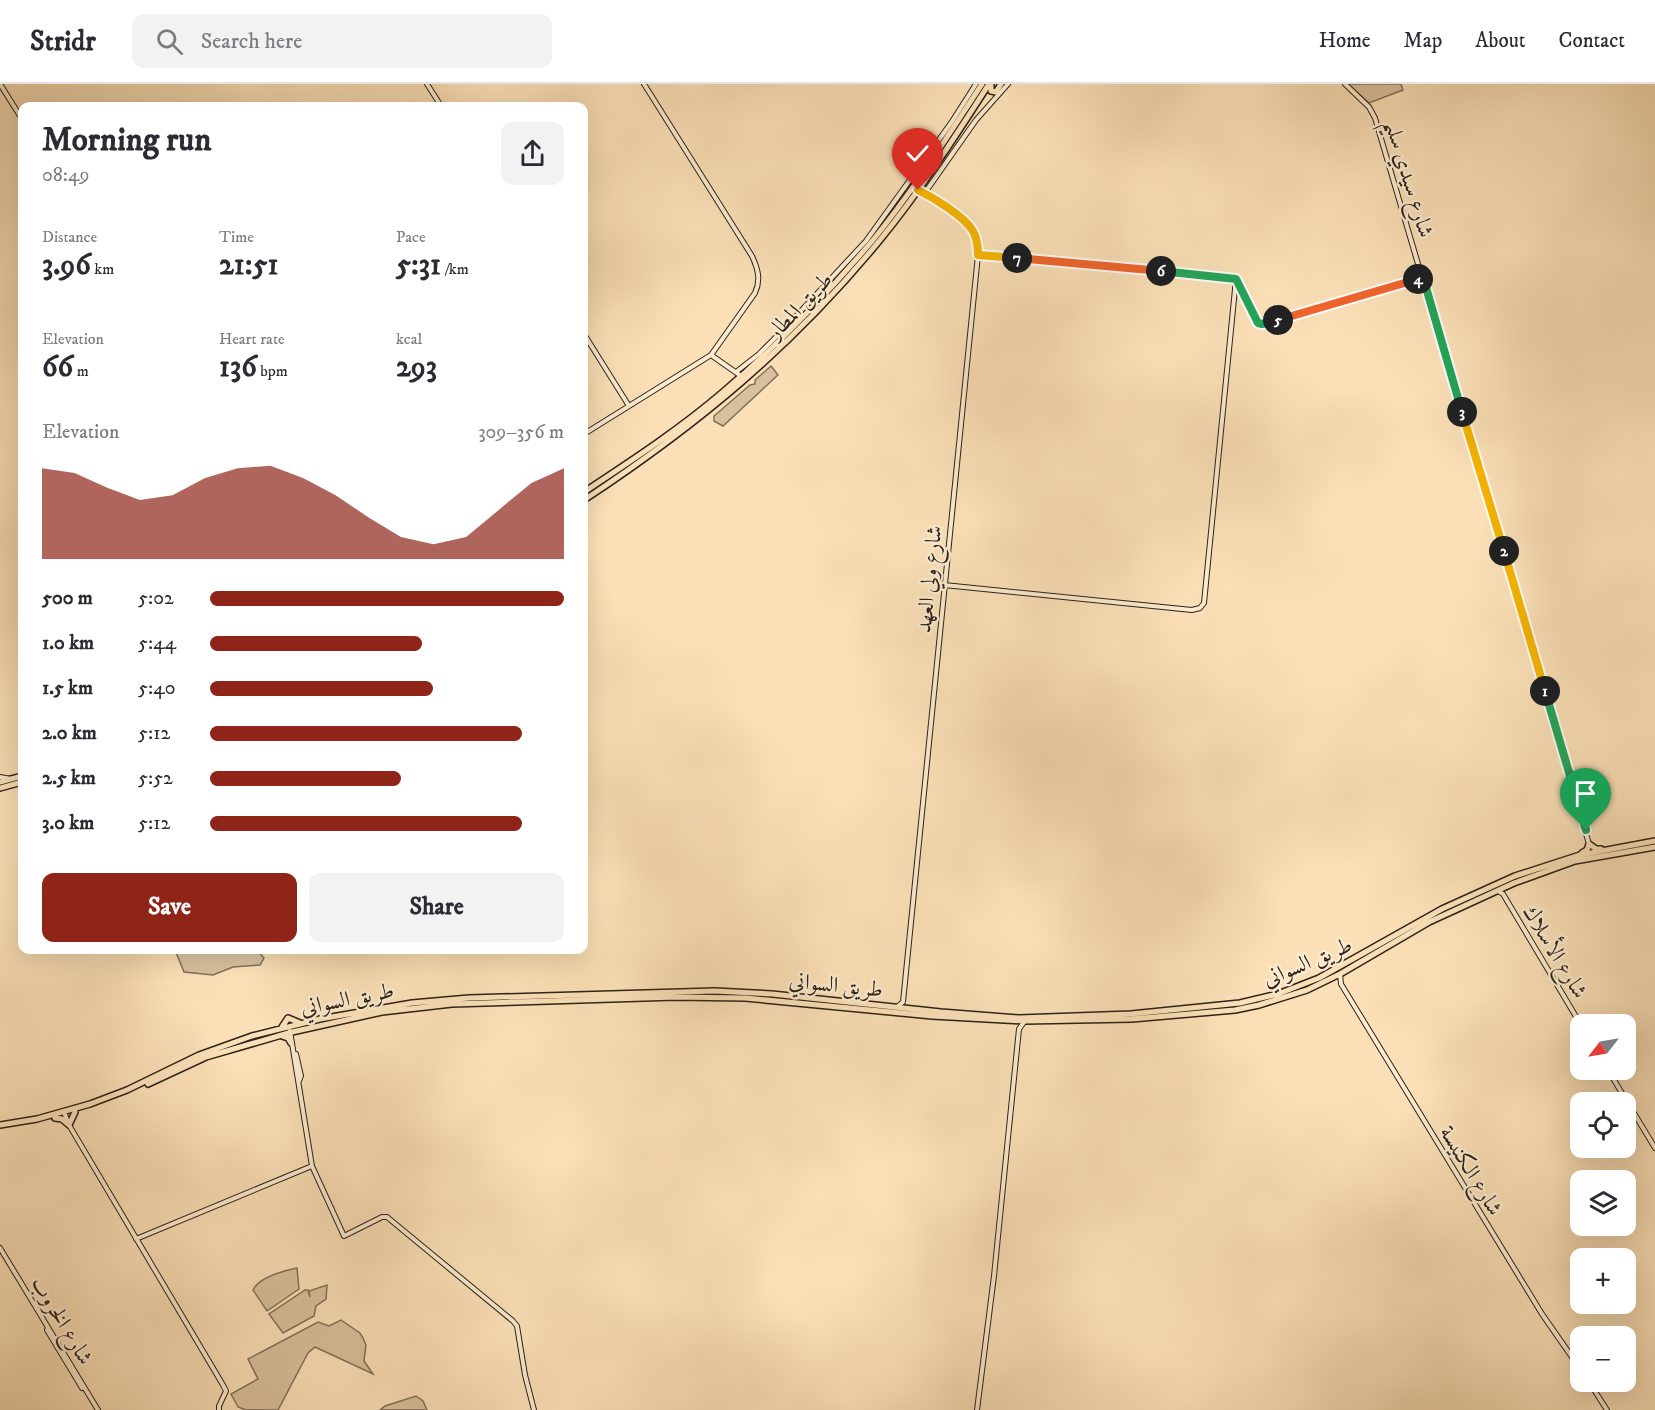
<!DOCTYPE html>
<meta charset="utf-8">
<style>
body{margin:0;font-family:"IM FELL DW Pica",Amiri,serif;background:#f2f2f3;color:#2b2b33;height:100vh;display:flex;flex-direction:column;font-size:22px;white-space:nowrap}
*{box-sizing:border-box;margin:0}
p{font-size:20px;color:#7c7c81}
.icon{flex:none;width:33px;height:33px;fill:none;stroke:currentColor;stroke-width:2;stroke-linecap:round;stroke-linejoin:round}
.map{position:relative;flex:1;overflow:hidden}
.details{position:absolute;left:18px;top:18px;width:570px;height:852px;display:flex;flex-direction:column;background:#fff;border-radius:12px;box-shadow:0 6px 24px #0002}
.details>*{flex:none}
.needle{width:39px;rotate:239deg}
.tools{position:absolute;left:1570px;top:930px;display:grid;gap:12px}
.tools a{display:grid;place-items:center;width:66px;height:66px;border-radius:12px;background:#fff;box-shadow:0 6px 24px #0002;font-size:30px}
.pin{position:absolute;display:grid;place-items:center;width:51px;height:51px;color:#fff;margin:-62px -26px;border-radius:50% 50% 50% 0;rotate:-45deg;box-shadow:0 0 6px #0007}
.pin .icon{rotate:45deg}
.km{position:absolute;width:30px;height:30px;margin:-15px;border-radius:50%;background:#222;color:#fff;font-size:16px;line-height:30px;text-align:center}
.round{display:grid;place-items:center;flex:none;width:63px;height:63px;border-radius:12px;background:#f2f2f3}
.summary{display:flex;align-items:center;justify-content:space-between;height:102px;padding:0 24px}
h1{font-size:33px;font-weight:800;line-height:45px}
.metrics{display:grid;grid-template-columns:repeat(3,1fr);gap:9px;height:102px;padding:6px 24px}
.metrics div{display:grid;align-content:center}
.metrics b{font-size:30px;font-weight:800}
.metrics small{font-size:16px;font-weight:400}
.metrics p{font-size:16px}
.chart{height:168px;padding:12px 24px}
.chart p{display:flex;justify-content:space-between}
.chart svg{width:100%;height:108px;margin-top:6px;fill:#8f2418;opacity:.7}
.action{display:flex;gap:12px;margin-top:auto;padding:12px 24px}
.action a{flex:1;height:69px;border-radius:12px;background:#8f2418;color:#fff;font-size:24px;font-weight:800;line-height:69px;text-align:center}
.action a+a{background:#f2f2f3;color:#2b2b33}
ul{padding:0 24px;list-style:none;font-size:20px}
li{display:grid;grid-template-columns:96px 72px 1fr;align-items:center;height:45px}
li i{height:15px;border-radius:8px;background:#8f2418}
header{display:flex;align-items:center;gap:36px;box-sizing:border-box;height:84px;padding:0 30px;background:#fff;border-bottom:2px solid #e1e1e2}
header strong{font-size:28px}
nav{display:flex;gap:33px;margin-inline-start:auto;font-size:21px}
.search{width:420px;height:54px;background:#f2f2f3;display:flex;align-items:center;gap:15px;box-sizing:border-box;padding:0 21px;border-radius:12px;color:#7c7c81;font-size:22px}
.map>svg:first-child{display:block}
</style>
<header>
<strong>Stridr</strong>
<div class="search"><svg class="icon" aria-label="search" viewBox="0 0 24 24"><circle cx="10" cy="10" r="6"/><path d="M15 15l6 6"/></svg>Search here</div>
<nav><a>Home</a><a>Map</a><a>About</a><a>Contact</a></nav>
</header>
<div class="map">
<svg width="1655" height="1326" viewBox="0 0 1655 1326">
<rect width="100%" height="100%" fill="#fbe0b7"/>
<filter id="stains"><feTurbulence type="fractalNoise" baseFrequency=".00333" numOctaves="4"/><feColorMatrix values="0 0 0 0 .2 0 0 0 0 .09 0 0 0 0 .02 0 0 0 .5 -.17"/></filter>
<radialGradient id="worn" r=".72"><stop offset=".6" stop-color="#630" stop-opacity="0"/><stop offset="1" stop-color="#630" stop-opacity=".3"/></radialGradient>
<path fill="#d8c09c" stroke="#82715a" stroke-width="1.5" d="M1348 0H1401L1403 6 1369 19Z
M771 282 778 291 723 342 714 337V332L750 301 755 300V296Z
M175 866H257L264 874 260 881 233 883 213 891 184 888Z
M297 1184 299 1205 267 1227 253 1206C259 1193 283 1187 297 1184Z
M327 1201 326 1215 316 1222 314 1232 283 1249 269 1230 305 1206H308L310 1213 309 1207Z
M341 1236 360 1249 363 1254 366 1261 364 1277 373 1290 315 1263 308 1269 278 1326H246L238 1323 231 1310 258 1295 248 1275 318 1238 329 1242Z
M416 1312 423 1317 427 1326H380L385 1322Z"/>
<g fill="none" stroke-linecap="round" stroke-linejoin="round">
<defs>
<path id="secondary" d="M0 0 22 35
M427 0 441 22
M1345 0 1369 23 1375 34 1589 760
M924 110 976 36 1008 0
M1236 195 1244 207 1257 238 1262 240 1423 193
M584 250 629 322
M711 271 741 292
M736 288 759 270 786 243 866 157 951 39 976 0
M584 350 711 271 755 209C761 196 758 185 752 172L644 0
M944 501 1192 526 1200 524 1204 519 1236 195 1233 194 978 171
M0 693 11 695
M1498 807 1503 810 1581 941
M1340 890 1341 900 1542 1230 1581 1286
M897 923 903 918 978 171C977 162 977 154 973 147 964 132 934 114 918 106
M290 947 312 1082 344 1152 382 1133H387L513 1237 517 1242 525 1291 534 1326
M296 970 301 992 299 997
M1608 986 1655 1064
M64 1028 69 1041 223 1301 226 1307 219 1322V1326
M136 1155 312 1082
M0 1164 98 1326
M47 1246 82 1304
M1589 1298 1607 1326
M977 1326 994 1192 1019 945 1024 938"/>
<path id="highway" d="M991 0V7L996 8 1001 0
M584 408C631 377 680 345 723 308 777 262 827 210 873 156 913 107 947 53 982 0
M584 416C699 340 792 263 880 156 920 107 955 53 989 0
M0 698 22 692
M0 704 22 698
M1582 769 1587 766 1589 760 1596 765H1601
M282 943 288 934 300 939
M282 952 288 954 291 959
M148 1000 206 973 292 948 382 928 452 920 676 913 745 914 932 932 1025 937 1132 935 1235 926 1259 921 1307 906 1340 890 1429 838 1514 799 1575 777 1655 763
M55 1034 62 1035 69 1041 75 1028
M0 1041 37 1035 90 1020 127 1006 199 971 252 952 320 935 412 919 469 914 715 907 772 910 941 928 1019 934 1131 930 1240 919 1278 910 1319 894 1442 825 1515 792 1580 771 1655 757"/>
</defs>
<use href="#secondary" stroke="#2c2218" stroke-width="6"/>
<use href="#highway" stroke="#2c2218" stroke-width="8"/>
<use href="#secondary" stroke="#fcebd0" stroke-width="4"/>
<use href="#highway" stroke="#fbe0b7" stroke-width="5"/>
</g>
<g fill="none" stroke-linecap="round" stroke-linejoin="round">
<defs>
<path id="split-1" d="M1545 607 1586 746"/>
<path id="split-2" d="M1504 467 1545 607"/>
<path id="split-3" d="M1462 328 1504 467"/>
<path id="split-4" d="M1418 195 1423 193 1462 328"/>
<path id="split-5" d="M1278 236 1418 195"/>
<path id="split-6" d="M1161 187 1236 195 1258 239 1262 240 1278 236"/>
<path id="split-7" d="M1017 174 1161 187"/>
<path id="split-8" d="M918 106C934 114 964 132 973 147 977 154 978 162 978 171L1017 174"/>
</defs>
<use href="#split-1" stroke="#fff" stroke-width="12"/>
<use href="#split-2" stroke="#fff" stroke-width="12"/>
<use href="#split-3" stroke="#fff" stroke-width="12"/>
<use href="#split-4" stroke="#fff" stroke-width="12"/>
<use href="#split-5" stroke="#fff" stroke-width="12"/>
<use href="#split-6" stroke="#fff" stroke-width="12"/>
<use href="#split-7" stroke="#fff" stroke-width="12"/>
<use href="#split-8" stroke="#fff" stroke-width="12"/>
<use href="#split-1" stroke="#22a559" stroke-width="8"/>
<use href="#split-2" stroke="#f5b400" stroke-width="8"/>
<use href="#split-3" stroke="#f5b400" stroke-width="8"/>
<use href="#split-4" stroke="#22a559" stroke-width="8"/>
<use href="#split-5" stroke="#f0652b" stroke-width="8"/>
<use href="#split-6" stroke="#22a559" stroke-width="8"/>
<use href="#split-7" stroke="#f0652b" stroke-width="8"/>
<use href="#split-8" stroke="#f5b400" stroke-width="8"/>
</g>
<g text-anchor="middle" stroke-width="4.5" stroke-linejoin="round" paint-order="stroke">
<g font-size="22" fill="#2c2218" stroke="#fcebd0">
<text transform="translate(1410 94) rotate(73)" y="8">شارع سيدي سليم</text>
<text transform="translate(799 221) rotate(-46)" y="8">طريق المطار</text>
<text transform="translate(928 495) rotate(-84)" y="8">شارع ولي العهد</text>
<text transform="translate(1556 867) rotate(59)" y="8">شارع الأسلاك</text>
<text transform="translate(1307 877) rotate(-23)" y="8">طريق السواني</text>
<text transform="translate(836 900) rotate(6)" y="8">طريق السواني</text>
<text transform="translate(347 914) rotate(-11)" y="8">طريق السواني</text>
<text transform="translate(1472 1086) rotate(59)" y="8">شارع الكنيسة</text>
<text transform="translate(63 1236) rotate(59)" y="8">شارع الخروب</text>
</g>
</g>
<rect width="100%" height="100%" filter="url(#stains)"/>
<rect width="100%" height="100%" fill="url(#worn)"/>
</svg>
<div class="tools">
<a><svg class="needle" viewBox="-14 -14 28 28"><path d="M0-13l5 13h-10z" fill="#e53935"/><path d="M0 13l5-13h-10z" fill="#7c7c81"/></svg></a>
<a><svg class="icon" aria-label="locate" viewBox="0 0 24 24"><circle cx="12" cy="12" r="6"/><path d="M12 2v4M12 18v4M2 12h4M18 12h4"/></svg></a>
<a><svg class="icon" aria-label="layers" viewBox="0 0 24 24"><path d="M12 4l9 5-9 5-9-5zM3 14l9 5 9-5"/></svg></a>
<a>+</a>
<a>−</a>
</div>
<div class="pin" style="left:1586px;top:746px;background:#1e9e55"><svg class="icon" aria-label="arrive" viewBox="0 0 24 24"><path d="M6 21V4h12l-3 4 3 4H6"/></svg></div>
<div class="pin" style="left:918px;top:106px;background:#d93025"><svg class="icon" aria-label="check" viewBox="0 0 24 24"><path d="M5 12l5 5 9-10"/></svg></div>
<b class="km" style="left:1545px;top:607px">1</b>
<b class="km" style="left:1504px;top:467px">2</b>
<b class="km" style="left:1462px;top:328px">3</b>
<b class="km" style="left:1418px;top:195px">4</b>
<b class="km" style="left:1278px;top:236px">5</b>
<b class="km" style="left:1161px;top:187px">6</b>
<b class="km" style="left:1017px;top:174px">7</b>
<section class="details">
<div class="summary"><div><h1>Morning run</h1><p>08:49</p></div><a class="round"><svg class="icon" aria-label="share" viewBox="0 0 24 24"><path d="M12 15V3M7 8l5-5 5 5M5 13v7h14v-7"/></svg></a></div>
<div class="metrics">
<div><p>Distance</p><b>3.96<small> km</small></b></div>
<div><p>Time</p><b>21:51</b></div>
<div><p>Pace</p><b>5:31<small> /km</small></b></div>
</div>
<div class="metrics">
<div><p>Elevation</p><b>66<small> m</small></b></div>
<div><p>Heart rate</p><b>136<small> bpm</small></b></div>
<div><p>kcal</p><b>293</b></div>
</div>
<div class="chart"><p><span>Elevation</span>309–356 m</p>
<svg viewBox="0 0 160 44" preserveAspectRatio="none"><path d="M0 44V7L10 9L20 15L30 20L40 18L50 11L60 7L70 6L80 11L90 18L100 27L110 35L120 38L130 35L140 24L150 13L160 7V44z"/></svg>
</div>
<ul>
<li><b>500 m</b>5:02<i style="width:100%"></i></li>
<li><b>1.0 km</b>5:44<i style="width:60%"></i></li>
<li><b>1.5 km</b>5:40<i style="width:63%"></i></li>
<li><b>2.0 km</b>5:12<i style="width:88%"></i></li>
<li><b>2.5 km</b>5:52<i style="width:54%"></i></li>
<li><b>3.0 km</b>5:12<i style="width:88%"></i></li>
</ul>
<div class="action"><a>Save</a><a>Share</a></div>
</section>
</div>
